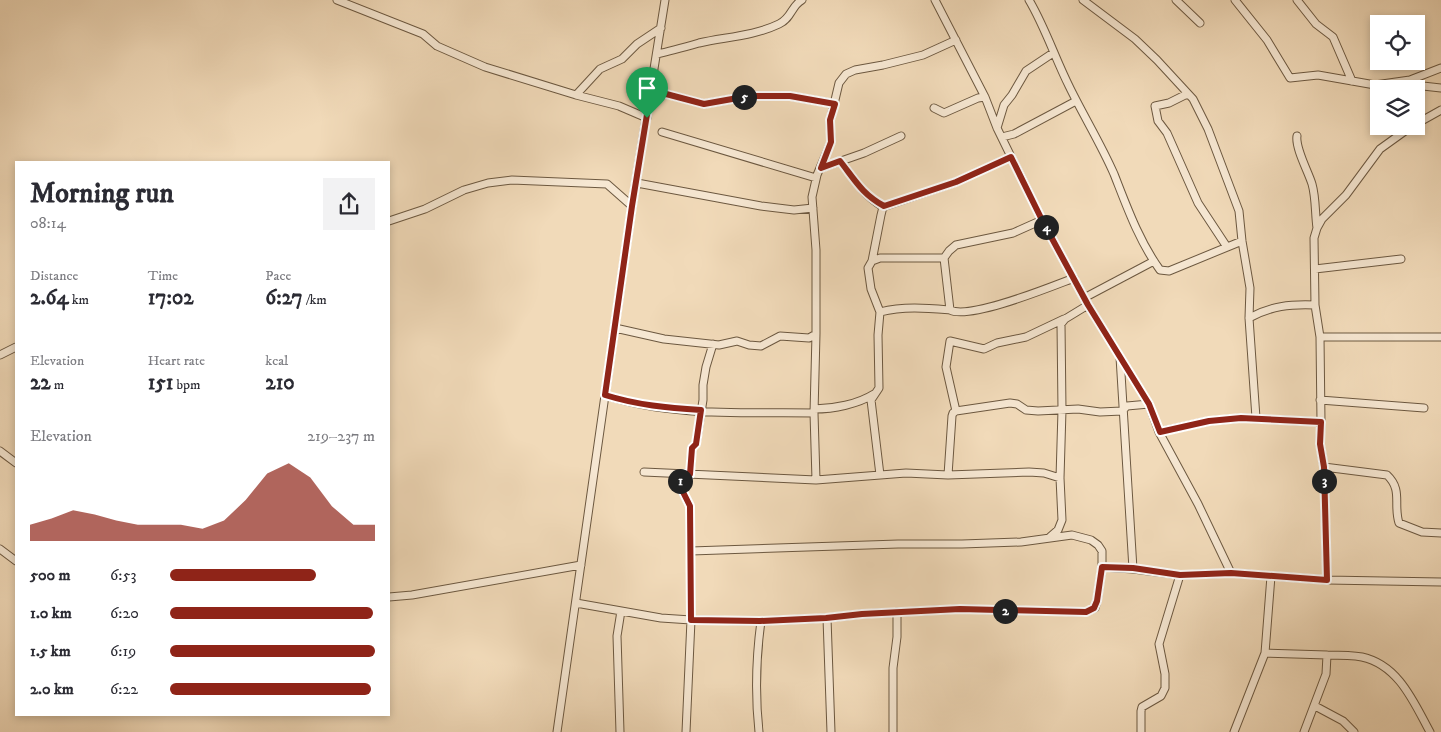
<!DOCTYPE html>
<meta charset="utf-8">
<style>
body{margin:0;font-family:"IM FELL DW Pica",serif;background:#f2f2f3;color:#2b2b33;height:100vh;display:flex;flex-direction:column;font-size:19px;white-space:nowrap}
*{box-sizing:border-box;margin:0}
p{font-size:16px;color:#7c7c81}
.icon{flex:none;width:28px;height:28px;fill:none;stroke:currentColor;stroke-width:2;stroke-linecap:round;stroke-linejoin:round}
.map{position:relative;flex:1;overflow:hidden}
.panel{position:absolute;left:15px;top:161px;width:375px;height:555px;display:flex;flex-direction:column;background:#fff;border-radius:0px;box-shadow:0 2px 8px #0003}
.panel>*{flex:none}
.controls{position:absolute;left:1370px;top:15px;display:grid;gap:10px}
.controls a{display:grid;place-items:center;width:55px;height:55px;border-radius:0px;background:#fff;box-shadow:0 2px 8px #0003;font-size:25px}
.pin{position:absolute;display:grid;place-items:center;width:42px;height:42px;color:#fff;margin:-51px -21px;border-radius:50% 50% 50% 0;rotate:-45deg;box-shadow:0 0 5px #0007}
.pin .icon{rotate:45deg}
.km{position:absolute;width:25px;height:25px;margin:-12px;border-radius:50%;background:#222;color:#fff;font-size:14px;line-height:25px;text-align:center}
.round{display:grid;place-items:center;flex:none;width:52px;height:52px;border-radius:0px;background:#f2f2f3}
.head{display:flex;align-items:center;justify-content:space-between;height:85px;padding:0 15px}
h1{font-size:28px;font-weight:800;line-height:38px}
.figures{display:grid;grid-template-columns:repeat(3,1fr);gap:8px;height:85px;padding:5px 15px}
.figures div{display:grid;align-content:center}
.figures b{font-size:21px;font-weight:800}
.figures small{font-size:14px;font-weight:400}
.figures p{font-size:14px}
.chart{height:140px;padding:10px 15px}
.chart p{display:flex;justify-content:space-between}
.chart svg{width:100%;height:90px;margin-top:5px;fill:#8f2418;opacity:.7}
ul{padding:0 15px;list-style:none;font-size:16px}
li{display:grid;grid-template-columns:80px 60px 1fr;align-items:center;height:38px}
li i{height:12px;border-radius:6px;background:#8f2418}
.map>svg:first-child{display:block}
</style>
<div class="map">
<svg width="1441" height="732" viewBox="0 0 1441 732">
<rect width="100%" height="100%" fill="#f1dab9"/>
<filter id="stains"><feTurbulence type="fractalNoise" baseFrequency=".004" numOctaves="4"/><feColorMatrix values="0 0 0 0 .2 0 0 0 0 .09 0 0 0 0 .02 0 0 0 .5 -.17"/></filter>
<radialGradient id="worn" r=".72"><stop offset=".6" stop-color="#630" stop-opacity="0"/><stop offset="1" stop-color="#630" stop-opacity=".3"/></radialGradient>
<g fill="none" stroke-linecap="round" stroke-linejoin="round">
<defs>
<path id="street" d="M337 0 423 34 437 46 485 67 576 95 600 69 622 59 637 44 661 28
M935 0 985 97 997 128 1042 220 1088 305 1149 404 1159 432 1198 504 1231 573
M1029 0C1045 27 1055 58 1069 86 1083 115 1101 144 1114 174 1127 207 1139 241 1160 270L1169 271 1242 241
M1083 0 1135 39 1157 60 1193 99 1208 129 1239 211 1242 241 1250 288 1249 318 1256 418
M1176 0 1200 23
M1235 0 1267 40 1290 78 1318 75 1375 85 1410 80 1441 68
M1297 0 1316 24 1333 37 1352 81
M657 54C671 51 685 47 699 43 725 37 754 36 779 24 792 18 791 6 802 0
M1413 79 1423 86 1441 88
M651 90 704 104 749 96H790L835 104
M576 95 619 106 647 118
M1189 95H1185L1169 103 1155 106 1158 121 1167 133 1198 203 1227 247
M934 108 944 113 978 98 985 97
M1416 124 1441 110
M997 128 1004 105 1012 95 1026 71 1053 53
M662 132 816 178
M1297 136C1295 148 1308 171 1312 184 1316 198 1315 214 1317 228
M1002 137 1014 134 1076 101
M840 161C855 180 862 194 883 207
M821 168 864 153 901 136
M637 183 761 206 794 210 813 208
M1042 220 1013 233 956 245 949 251 944 258 950 310C970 320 1050 287 1074 278
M389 221 425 209 464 190 488 183 512 180 607 184 632 206
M872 261 881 215 883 207 956 182 1011 157
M1315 269 1401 259
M1084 298 1154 261
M880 312C904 306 926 308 950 310
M1249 318C1271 306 1290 304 1315 305
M615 328 664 339 719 345 737 341 749 345 761 346 780 336 809 338 816 334V250L812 197 817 175 831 142 830 121 839 83 846 74 855 70 883 65 923 55 956 40
M1320 337H1441
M0 355 16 347
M1120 357 1133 569
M605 395C671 417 745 412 814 413
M1320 400 1424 408
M814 409C834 409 858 404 874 394
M956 411 946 367 950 341 984 349 997 343 1026 337 1064 319
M1159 432 1209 421 1241 418 1321 422
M0 451 16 463
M1324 467 1387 475C1403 490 1393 504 1399 523L1422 532 1441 533
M644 472 816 480 906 473 948 475 1029 472 1044 473 1060 478
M684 474 680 480 681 489 690 506 691 620 686 732
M690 474 692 448 696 444 703 400V385L706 367 713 344
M880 475 871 400 879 388 878 335 880 312 871 289 868 268 872 261 880 258H944
M948 475 952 416 953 413 956 411 1010 403 1017 404 1026 410 1038 411 1078 409 1100 412 1122 411 1127 406 1149 404
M816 480 814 413 816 334
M1050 537 1058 530 1062 520 1060 478 1062 410 1061 324 1065 319 1088 305
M0 549 16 561
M691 551 898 544H962L1021 542 1072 535 1091 540 1098 545 1102 551V567
M1271 576 1265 653 1327 655 1326 674 1304 732
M1327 580 1324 467 1320 444 1321 422 1320 337 1315 305 1314 238 1317 228 1322 219 1346 195 1380 149 1412 126
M389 597 412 595 581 565
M576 603 661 618 691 620 761 621 827 618 862 614 960 609 1086 612 1095 608 1097 601 1102 567 1133 569 1180 575 1231 573 1327 580 1441 582
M827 618 831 732
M1327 655C1338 655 1351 655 1362 657 1399 665 1414 703 1430 732
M1315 706 1343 721 1354 732
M557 732 632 206 665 0
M620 732 617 636 621 611
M759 732C755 695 756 658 761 621
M893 732V668L897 637V612
M1141 732V711L1142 707 1161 696 1165 688V674L1159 644 1180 575
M1234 732 1265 653"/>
</defs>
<use href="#street" stroke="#6c5840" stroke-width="9"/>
<use href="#street" stroke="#f6e7d2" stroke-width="7"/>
</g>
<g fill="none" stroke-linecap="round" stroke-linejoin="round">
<defs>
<path id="route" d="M651 90 704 104 749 96H790L835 104 830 120 831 142 821 168 840 161C855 180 862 194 884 206L956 182 1011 157 1042 220 1088 305 1149 404 1160 432 1209 421 1241 418 1321 422 1320 444 1324 467 1327 580 1231 573 1180 575 1133 568 1102 567 1097 601 1094 608 1086 612 960 609 862 614 826 618 760 621 691 620 690 506 681 488 680 480 684 474H690L692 448 696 444 701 410C668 408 637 405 605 395L632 206Z"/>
</defs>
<use href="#route" stroke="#fff" stroke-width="10"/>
<use href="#route" stroke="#8f2418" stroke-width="6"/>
</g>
<rect width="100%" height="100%" filter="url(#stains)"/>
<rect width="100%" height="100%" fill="url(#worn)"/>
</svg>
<div class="controls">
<a><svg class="icon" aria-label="locate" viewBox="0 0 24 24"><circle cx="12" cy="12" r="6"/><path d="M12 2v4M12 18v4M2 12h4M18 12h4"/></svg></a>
<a><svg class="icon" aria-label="layers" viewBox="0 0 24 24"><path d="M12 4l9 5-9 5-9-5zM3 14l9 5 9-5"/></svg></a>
</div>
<div class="pin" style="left:647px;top:118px;background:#1e9e55"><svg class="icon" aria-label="arrive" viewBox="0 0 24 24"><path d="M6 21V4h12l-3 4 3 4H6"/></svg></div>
<b class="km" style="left:680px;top:481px">1</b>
<b class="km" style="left:1005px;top:611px">2</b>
<b class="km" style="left:1324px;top:481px">3</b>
<b class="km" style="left:1046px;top:227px">4</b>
<b class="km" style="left:744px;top:97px">5</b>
<section class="panel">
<div class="head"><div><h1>Morning run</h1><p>08:14</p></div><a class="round"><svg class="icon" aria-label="share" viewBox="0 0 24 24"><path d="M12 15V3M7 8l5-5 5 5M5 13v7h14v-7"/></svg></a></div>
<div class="figures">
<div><p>Distance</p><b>2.64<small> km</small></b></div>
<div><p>Time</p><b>17:02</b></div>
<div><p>Pace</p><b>6:27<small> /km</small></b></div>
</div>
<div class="figures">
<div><p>Elevation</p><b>22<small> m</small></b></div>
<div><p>Heart rate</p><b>151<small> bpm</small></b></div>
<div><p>kcal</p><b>210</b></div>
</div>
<div class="chart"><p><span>Elevation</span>219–237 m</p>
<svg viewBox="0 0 160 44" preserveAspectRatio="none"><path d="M0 44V36L10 33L20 29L30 31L40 34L50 36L60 36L70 36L80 38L90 34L100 24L110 11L120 6L130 13L140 27L150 36L160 36V44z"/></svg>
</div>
<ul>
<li><b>500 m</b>6:53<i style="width:71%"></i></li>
<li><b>1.0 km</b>6:20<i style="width:99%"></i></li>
<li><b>1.5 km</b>6:19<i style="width:100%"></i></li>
<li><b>2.0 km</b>6:22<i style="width:98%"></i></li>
</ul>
</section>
</div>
